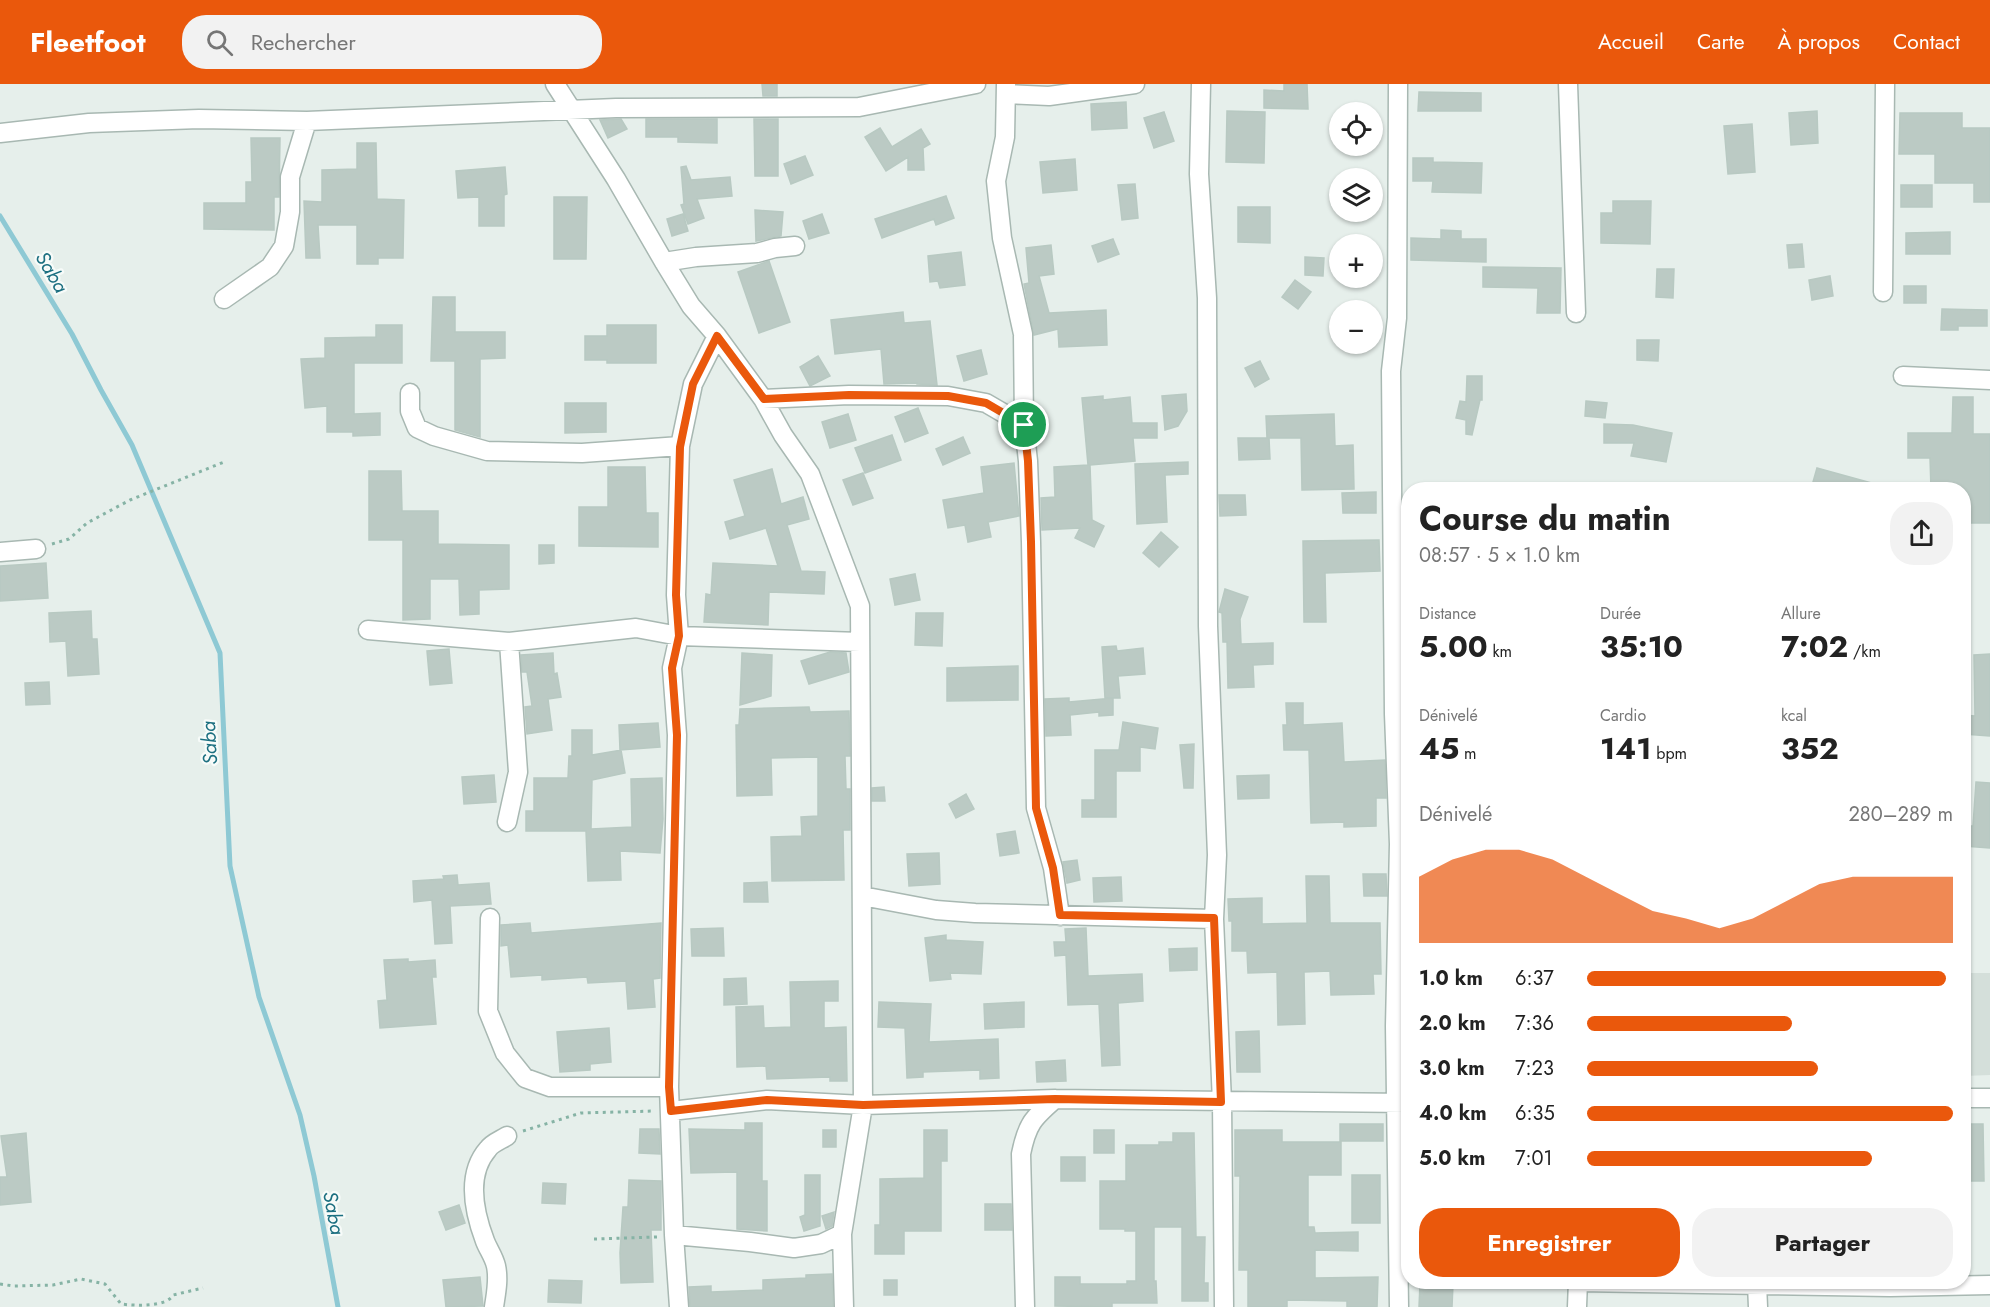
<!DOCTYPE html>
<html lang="fr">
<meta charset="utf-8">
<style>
body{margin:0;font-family:Jost,sans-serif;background:#f2f2f2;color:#222;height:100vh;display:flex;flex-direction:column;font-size:22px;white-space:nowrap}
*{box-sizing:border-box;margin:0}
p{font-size:20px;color:#767676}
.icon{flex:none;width:33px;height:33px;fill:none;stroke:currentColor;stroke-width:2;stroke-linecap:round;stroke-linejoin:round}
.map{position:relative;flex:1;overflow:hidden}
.sheet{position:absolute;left:1401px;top:398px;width:570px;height:807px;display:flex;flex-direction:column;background:#fff;border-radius:24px;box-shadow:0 2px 4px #0004}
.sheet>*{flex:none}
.tools{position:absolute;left:1329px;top:18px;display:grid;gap:12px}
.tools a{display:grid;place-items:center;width:54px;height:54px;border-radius:50%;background:#fff;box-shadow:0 2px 4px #0004;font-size:30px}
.pin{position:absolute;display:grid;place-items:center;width:51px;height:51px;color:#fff;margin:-26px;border:3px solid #fff;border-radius:50%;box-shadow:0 2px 6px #0007}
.round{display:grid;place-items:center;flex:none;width:63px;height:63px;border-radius:24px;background:#f2f2f2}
.overview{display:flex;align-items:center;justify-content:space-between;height:102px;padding:0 18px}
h1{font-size:33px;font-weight:700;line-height:45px}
.figures{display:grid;grid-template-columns:repeat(3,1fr);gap:9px;height:102px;padding:6px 18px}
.figures div{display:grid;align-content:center}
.figures b{font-size:30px;font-weight:700}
.figures small{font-size:16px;font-weight:400}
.figures p{font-size:16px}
.chart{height:168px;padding:12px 18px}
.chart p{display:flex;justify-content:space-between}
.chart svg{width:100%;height:108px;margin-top:6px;fill:#ea580c;opacity:.7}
.button{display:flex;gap:12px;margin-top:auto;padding:12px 18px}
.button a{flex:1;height:69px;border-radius:24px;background:#ea580c;color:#fff;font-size:24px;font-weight:700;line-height:69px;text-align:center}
.button a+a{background:#f2f2f2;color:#222}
ul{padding:0 18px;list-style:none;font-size:20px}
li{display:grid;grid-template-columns:96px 72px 1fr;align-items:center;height:45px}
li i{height:15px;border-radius:8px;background:#ea580c}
header{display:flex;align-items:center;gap:36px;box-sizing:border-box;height:84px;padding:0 30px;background:#ea580c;color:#fff}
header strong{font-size:28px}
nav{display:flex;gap:33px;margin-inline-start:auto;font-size:21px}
.search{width:420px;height:54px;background:#f2f2f2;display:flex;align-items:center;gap:15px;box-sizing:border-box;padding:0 21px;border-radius:24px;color:#767676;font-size:22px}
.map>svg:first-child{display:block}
</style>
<header>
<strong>Fleetfoot</strong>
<div class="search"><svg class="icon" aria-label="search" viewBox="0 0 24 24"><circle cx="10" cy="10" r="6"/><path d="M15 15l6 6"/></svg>Rechercher</div>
<nav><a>Accueil</a><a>Carte</a><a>À propos</a><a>Contact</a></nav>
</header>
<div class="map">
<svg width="1990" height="1223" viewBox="0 0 1990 1223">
<rect width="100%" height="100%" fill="#e6efeb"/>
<path fill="#d4dfda" d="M1964 889H1990V991L1964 992Z"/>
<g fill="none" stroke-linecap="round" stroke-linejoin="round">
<path stroke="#8ec9d4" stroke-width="5" d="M0 132 72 250 101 306 132 361 220 569 230 782 259 913 300 1031 314 1092 338 1223"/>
</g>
<path fill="#bbcac4" stroke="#b8c9c2" stroke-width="1.5" d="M762 0H777V12H763Z
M1284 0H1307L1308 25 1264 24V6L1284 7Z
M1419 8 1481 9V27H1418Z
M1126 18 1127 44 1092 46 1091 20Z
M1227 27 1265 28 1264 79 1226 78Z
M1817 27 1818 59 1791 61 1789 29Z
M1164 28 1174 57 1154 64 1144 34Z
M1900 29H1962V44H1990V118H1974V99H1935V70H1899Z
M621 35 627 45 608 54 600 36Z
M646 35H717V59L678 58V53H646Z
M754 35H778V92H755Z
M1752 40 1755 88 1728 90 1724 42Z
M880 44 892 63 921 45 930 60 923 64 924 86H908V73L886 87 865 53Z
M251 54H280L279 113H274V146L204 145V119H246V98H252Z
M357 59H376L377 115 404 116 403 174H378V180H357V141H318L320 174H306L304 117 322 118V86L357 85Z
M805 72 813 91 791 100 784 80Z
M1413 74H1433V78L1482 79 1481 109 1432 108 1433 97H1413Z
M1075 75 1077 106 1043 109 1040 78Z
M686 82 691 96 730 93 732 112 697 115 704 134 688 140 681 121 684 120 681 83Z
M505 83 507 110 504 111V142H479V113L458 114 456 87Z
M1135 100 1138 134 1122 136 1118 101Z
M1901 101H1932V123H1901Z
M946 112 954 134 936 141 934 135 882 154 875 135Z
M554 113H587L586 175H554Z
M1613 117H1651L1650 160 1601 159V129H1613Z
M1238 123H1270V159L1238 158Z
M755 126 783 128 781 152 756 157Z
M683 130 688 147 672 152 667 135Z
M822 130 829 149 809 155 803 137Z
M1441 146 1461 147V155H1486V178L1411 176V154L1441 155Z
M1950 148V170H1906V149Z
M1113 155 1119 170 1098 178 1092 162Z
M1802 160 1804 183 1789 184 1787 161Z
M1051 161 1054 190 1039 192 1049 229 1106 226 1107 261 1059 263 1058 245 1034 251 1024 200 1029 199 1026 164Z
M961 168 965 201 940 204 938 197 930 198 928 172Z
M1305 173 1324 174 1323 192 1305 191Z
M769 177 790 238 759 249 738 188Z
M1483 183 1561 184 1560 229H1537L1538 204 1483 203Z
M1657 185H1674L1673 214 1656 213Z
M1830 192 1833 212 1812 216 1809 196Z
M1295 196 1311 208 1298 225 1282 213Z
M1904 202H1926V219H1904Z
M433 213H455V248H505V274L480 275V353L455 346V277H431Z
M1942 225 1987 226V242H1958V246H1941Z
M903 228 904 239 930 237 937 301 917 300V299L884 300 881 265 835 270 831 236Z
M376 241H402V279H354V330L380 329V351L353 352V348H327V322L305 324 301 275 325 274V254L376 253Z
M607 241H656V279H607V276H585V252H607Z
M1637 256H1659L1658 277 1637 276Z
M981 266 987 290 964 297 957 272Z
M818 272 830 292 810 302 800 283Z
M1260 277 1269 295 1255 303 1245 284Z
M1467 292H1482V316H1480L1472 351 1466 350V336L1456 334 1460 317 1466 318Z
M1186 310 1187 327 1178 342 1165 346 1162 312Z
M1103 312V316L1130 313 1132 339H1157V354H1133L1135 377 1090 381 1092 436 1104 442 1094 463 1075 454 1080 444 1042 446 1041 414 1055 413 1054 383 1088 381 1082 314Z
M1953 313H1973V350H1990V439H1964V405H1931L1930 374H1908V349H1952Z
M1586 317 1607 319 1605 334 1585 332Z
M565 319H606V348L565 349Z
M918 324 928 349 905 358 895 333Z
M848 330 856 356 830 364 822 338Z
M1334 330 1335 362 1353 361 1354 405 1302 406 1301 354H1269L1270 375 1239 376 1238 354H1267L1266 332Z
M1604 340 1633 341 1672 349 1666 378 1631 372 1634 359H1604Z
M892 351 901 376 865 389 855 364Z
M963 353 970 369 943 381 936 365Z
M1188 378V390L1165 391 1167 438 1137 440 1135 380Z
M1014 379 1019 432 988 438 991 453 968 458 965 441 948 444 943 416 984 409 981 383Z
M608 383H645L646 429H658V463L579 462V423H608Z
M1817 384 1879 401 1878 405H1811Z
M772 385 781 420 803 413 809 435 787 441 801 487 825 488 824 510 769 508 768 541 704 538 706 510 711 511 713 479 778 482 766 444 730 455 725 438 745 432 734 396Z
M369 387H401L402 427H438V460L509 461V505L479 506V530L460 531 459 495H430V535L403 536V456H369Z
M863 389 873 414 853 421 843 396Z
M1376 408V429H1343L1342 409Z
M1219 411H1245L1246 431 1220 432Z
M1161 448 1178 463 1159 483 1143 469Z
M1379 456 1380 487 1325 489 1326 538H1304L1303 457Z
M539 461H554V479L539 480Z
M46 479 48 514 0 517V482Z
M915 490 920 516 895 521 890 495Z
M1225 505 1248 513 1240 535 1241 560 1273 559V580L1253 581 1254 603 1228 604 1227 558H1223L1222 529 1219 528Z
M91 527 92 555H97L99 590 68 592 66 557 50 558 49 529Z
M916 529H943L942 562 915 561Z
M1116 562 1117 567 1143 564 1145 590 1118 592 1120 614H1105L1102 563Z
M449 565 452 599 430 601 427 567Z
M830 568 846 569 849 588 809 600 801 577Z
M553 569 554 590 557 589 561 613 548 615 552 646 527 650 525 623 532 622 527 588H522L521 571Z
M742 569 772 571 771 612 740 621Z
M1990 570V652L1964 650V631L1975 632 1974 571Z
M1018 582V616L947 617V584Z
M49 598 50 620 26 621 25 599Z
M1069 614V618L1113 614V631L1099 632V628L1070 631 1071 651 1046 652 1045 615Z
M1286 619H1303V641L1342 639 1344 678 1385 676 1386 714H1376V742L1344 743V738L1311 739 1309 666H1284L1283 641H1287Z
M809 623 810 628 849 627 850 672H845L846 705H850V746H843L844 796 772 797 771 753 802 752 801 733 818 732V673L771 674 772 711 737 712 736 641H739L740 625Z
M1123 638 1158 644 1155 665 1140 663V687H1116V733H1082V716H1095V666H1119Z
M658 639 660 663 620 666 619 641Z
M572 646H592V671L621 666 625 689 592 696 591 745 632 743 631 695 662 694 663 735 660 769 620 767 621 796 588 797 586 747H526V727H534V694H568L569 672H572Z
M1194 660 1193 704H1184L1180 661Z
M494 691 496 718 464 720 462 693Z
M1269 691V714L1238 715 1237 692Z
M1976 698 1990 699V764L1964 762V742H1973Z
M884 703 885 717H872V704Z
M966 710 974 725 956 734 949 720Z
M1015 747 1019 769 1000 772 997 750Z
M939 769 940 800 909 802 907 770Z
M1077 776 1080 796 1067 799 1063 778Z
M1363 790H1386L1387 812H1364Z
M457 791 458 801 489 799 491 820 450 822 452 859 435 860 432 816 414 818 413 797 444 795 443 792Z
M1306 792H1329L1330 839H1380L1381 890H1373L1374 910 1331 911 1330 887 1304 888 1305 940 1278 941 1277 888 1248 889 1247 867H1232V837H1229L1228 815 1262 814V840L1307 839Z
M1121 793 1122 817 1094 818 1093 794Z
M767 798 768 818H744V799Z
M530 839 531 849 661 839 660 894 653 895 655 923 628 925 626 897 588 899 587 893 542 896V891L511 893 508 861 501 862V841Z
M723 844 724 872H692L691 845Z
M1086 844 1088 892 1142 890 1143 917 1118 919 1120 981 1102 982 1099 920 1068 921 1066 871 1055 872 1054 858H1066L1065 845Z
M946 851V856L983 858 981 890 950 889 951 895 930 897 925 854Z
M1197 864V886L1170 887 1169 865Z
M408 875V878L435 876 436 893H432L436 940 380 944 378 917 387 916 384 876Z
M746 894 747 920 724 921V895Z
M838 897V917H824V944L846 943 847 997H830V993L767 995 766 982 737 983 736 923 763 922 764 944 791 943 790 898Z
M879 918 931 920 929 958 998 955 999 994 980 995V986L923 988V993L907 994 905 944 878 943Z
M1024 918V943L985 945 984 920Z
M609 944 611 978 590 980V986L560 988 557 948Z
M1259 947 1260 988H1237L1236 948Z
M1065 976 1066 997 1037 998 1036 978Z
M745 1039H762V1097H767V1147L737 1145V1088L691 1089 689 1045 745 1046Z
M1340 1040H1383V1057H1340Z
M1964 1040H1983L1984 1097H1968V1056H1964Z
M640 1045H659L660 1070 639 1069Z
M823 1046H836V1063H823Z
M924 1046H947V1077H941V1147H904V1170H875V1141H880V1095L924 1094Z
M1094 1046H1114V1069H1094Z
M1235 1046H1282V1058H1341V1091H1308V1143H1314L1315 1149 1358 1148V1167L1315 1166V1194L1378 1193 1377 1223H1347V1217L1287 1216V1223H1248V1186H1239L1240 1092H1235Z
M26 1049 31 1118 0 1121V1093H7L1 1052Z
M1173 1049H1194L1196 1153H1205L1204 1199H1208V1217H1182V1143H1154V1197H1156L1157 1219H1112V1223L1055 1222V1193H1080V1200H1127V1197H1136V1147H1125V1145H1100V1097H1126V1061H1159V1058H1173Z
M1061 1073H1085V1097H1061Z
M805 1091H820V1142L804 1147 800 1133 805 1131Z
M1352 1091H1380V1139H1352Z
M629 1096 661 1097V1146H651L653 1198 621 1199 620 1169 623 1123H628Z
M543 1099 566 1100 565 1120 542 1119Z
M985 1120H1011L1012 1146H985Z
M459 1121 465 1139 446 1146 439 1128Z
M834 1128 832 1142 826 1145 822 1132Z
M832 1190 833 1223H690L689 1203 711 1202V1208L763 1206V1196L806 1194V1191Z
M480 1193 483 1222 446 1223 443 1196Z
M549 1196 582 1197 581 1219 548 1218Z
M884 1196H897V1211H884Z
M1420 1200H1453L1452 1223H1419Z"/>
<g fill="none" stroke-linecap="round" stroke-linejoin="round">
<defs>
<path id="street" d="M555 0 616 95 664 178 691 222 717 252 763 315 783 351 810 390 860 522 863 1021 842 1150 844 1223
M1006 0 1005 53 996 97 1002 154 1023 250 1024 341 1028 377 1031 458 1036 724 1053 784 1060 832
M1201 0 1199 90 1207 214 1208 542 1217 771 1214 835
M1398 0 1397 234 1391 287 1394 630 1399 760 1395 942 1399 1223
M1568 0 1576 229
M1006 10 1049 12 1135 0
M0 49 89 39 199 35 307 37 616 24 859 23 976 0
M664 178 696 173 757 169 775 164 795 162
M1883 208 1885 0
M224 215 270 183 284 162 290 128V93L307 37
M1903 292 1990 296
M410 309V327L417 344 434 352 487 367 582 369 680 362
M763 315 849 311 948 312 986 319 1024 341
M0 468 36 465
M368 546 509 558 636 544 679 552 860 558
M507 738 518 688 509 558
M862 812 936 826 975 829 1214 835 1222 1018 1224 1223
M490 834 488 927 505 969 525 994 550 1003H669
M1964 1014H1990
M671 1027 767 1016 863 1021 1055 1015 1408 1019
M674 1151 750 1158 794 1164 821 1160 842 1150
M1578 1198 1890 1203 1990 1201
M1757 1200 1758 1223
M494 1223C496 1209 499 1196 496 1182 494 1173 488 1165 485 1157 474 1128 466 1090 488 1065 492 1059 501 1056 507 1052
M679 1223 674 1151 669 1003 677 651 672 584 679 552 676 511 680 362 693 300 717 252
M1025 1223 1021 1070C1027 1040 1033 1034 1055 1015
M1577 1223 1578 1197"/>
</defs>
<use href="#street" stroke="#a8b8b2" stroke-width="21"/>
<path stroke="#86b3a5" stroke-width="3" stroke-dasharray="3 4.5" stroke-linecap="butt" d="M52 460 69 455 87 439 130 416 224 378
M523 1047 581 1029 654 1027
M594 1155 657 1153
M0 1200 13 1202 53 1201 81 1195 105 1200 121 1220C136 1222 167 1223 173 1211L203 1204"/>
<use href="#street" stroke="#fff" stroke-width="18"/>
</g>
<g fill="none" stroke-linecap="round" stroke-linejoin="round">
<defs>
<path id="route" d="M717 252 764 315 849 311 948 312 986 319 1024 341 1028 377 1031 458 1036 724 1053 784 1060 831 1214 834 1221 1018 1055 1015 863 1021 767 1016 671 1027 669 1003 677 651 672 584 679 552 676 511 680 363 693 300Z"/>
</defs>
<use href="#route" stroke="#fff" stroke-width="12"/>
<use href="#route" stroke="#ea580c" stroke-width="8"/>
</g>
<g text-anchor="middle" stroke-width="4.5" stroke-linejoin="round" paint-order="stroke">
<g font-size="20" font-style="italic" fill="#1c6f80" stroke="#f7fbf9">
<text transform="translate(52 188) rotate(59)" y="7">Saba</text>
<text transform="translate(209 659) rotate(-93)" y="7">Saba</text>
<text transform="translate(334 1129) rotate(79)" y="7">Saba</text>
</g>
</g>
</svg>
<div class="tools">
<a><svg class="icon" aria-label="locate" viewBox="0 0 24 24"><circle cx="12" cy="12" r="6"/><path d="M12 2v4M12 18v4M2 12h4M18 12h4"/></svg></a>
<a><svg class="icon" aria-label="layers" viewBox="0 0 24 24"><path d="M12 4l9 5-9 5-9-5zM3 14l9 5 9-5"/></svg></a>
<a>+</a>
<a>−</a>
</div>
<div class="pin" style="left:1024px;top:341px;background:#1e9e55"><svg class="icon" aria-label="arrive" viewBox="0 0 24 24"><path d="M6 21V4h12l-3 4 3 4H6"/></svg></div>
<section class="sheet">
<div class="overview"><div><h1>Course du matin</h1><p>08:57 · 5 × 1.0 km</p></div><a class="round"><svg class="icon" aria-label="share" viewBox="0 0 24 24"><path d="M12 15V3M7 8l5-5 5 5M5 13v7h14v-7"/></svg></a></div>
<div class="figures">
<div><p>Distance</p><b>5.00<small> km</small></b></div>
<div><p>Durée</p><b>35:10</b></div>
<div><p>Allure</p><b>7:02<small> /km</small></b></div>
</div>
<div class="figures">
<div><p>Dénivelé</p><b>45<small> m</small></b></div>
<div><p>Cardio</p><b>141<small> bpm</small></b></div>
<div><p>kcal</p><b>352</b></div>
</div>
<div class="chart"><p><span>Dénivelé</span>280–289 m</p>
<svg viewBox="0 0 160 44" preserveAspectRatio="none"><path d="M0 44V17L10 10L20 6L30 6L40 10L50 17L60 24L70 31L80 34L90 38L100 34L110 27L120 20L130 17L140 17L150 17L160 17V44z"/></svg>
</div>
<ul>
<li><b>1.0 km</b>6:37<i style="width:98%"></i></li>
<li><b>2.0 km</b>7:36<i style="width:56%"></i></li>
<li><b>3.0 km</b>7:23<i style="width:63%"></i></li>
<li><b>4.0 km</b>6:35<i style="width:100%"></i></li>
<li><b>5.0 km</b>7:01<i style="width:78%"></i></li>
</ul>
<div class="button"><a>Enregistrer</a><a>Partager</a></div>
</section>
</div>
